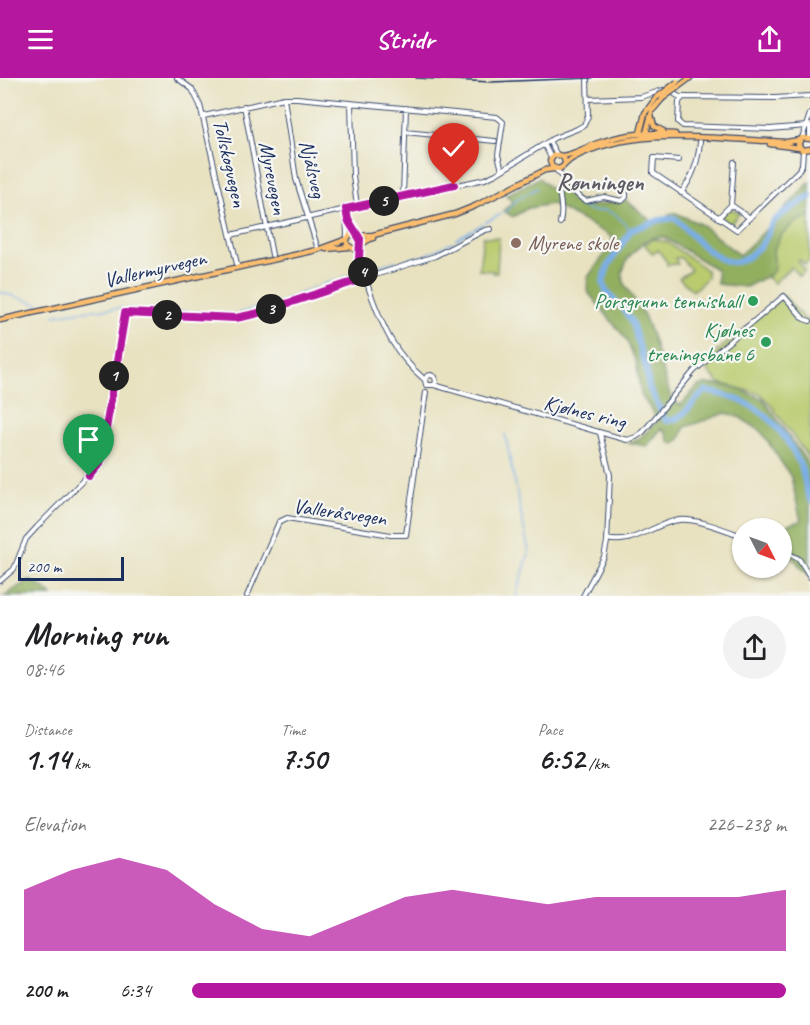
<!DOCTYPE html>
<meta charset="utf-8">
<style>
body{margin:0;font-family:Caveat,sans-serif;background:#f2f2f2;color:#202124;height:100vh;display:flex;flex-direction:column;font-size:22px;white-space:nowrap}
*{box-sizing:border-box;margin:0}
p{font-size:20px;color:#757577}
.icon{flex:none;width:33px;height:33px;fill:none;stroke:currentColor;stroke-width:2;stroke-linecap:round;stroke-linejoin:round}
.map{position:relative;height:518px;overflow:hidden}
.side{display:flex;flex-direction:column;background:#fff;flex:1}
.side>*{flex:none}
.needle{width:39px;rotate:132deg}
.buttons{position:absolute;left:732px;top:440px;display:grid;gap:12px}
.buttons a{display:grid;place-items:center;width:60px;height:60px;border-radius:50%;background:#fff;box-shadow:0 2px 4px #0004;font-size:30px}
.scale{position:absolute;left:18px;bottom:15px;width:106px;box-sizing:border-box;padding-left:6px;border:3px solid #1b2f5e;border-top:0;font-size:16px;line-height:21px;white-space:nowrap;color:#1b2f5e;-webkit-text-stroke:4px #f6f6f2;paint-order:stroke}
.pin{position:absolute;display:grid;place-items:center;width:51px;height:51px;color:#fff;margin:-62px -26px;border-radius:50% 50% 50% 0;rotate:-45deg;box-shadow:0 0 6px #0007}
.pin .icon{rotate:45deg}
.km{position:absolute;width:30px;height:30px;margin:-15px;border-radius:50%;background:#222;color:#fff;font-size:16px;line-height:30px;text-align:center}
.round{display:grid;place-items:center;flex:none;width:63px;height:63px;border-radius:32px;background:#f2f2f2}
.headline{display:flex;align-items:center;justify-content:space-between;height:102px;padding:0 24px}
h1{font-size:33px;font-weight:600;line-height:45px}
.metrics{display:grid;grid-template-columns:repeat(3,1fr);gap:9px;height:102px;padding:6px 24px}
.metrics div{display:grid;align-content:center}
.metrics b{font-size:30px;font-weight:600}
.metrics small{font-size:16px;font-weight:400}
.metrics p{font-size:16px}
.chart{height:168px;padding:12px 24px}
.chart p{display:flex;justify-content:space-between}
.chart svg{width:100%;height:108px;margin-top:6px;fill:#b5179e;opacity:.7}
ul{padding:0 24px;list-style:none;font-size:20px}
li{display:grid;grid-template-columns:96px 72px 1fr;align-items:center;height:45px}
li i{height:15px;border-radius:8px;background:#b5179e}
header{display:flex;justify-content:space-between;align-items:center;height:78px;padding:0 24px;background:#b5179e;color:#fff;font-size:27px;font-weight:600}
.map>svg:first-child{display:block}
</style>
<header><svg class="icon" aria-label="menu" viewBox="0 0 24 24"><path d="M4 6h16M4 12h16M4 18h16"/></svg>Stridr<svg class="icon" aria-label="share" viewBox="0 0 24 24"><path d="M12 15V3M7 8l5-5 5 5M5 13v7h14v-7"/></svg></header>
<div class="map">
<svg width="810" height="518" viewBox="0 0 810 518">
<rect width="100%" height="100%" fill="#f6f6f2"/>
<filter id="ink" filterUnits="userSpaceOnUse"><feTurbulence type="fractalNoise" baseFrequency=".0167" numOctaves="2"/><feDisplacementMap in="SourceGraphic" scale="12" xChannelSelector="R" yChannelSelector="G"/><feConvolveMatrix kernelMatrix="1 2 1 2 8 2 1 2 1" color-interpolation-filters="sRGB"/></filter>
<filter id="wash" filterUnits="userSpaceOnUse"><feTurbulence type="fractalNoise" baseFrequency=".008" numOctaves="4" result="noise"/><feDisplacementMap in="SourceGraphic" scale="24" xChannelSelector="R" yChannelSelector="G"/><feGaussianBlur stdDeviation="1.35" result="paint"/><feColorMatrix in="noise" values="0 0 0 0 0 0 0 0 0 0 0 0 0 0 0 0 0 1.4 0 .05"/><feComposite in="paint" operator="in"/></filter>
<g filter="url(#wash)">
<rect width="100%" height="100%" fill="#e8e2c1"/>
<path fill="#b9cb6e" stroke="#6a7d66" stroke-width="1.5" d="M729 130 740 135 730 146 721 139Z
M810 137V182L805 187 800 182 798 183 805 193 799 198 791 189 774 205 766 199 768 196 762 177C776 161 790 142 810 137Z
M483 159 499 160 497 195H493V193L479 192Z
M654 161 667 164 704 190 707 193V200L693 213 679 200 691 192 681 180H675L678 186 667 187V184L658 172 653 176 644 166Z
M784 218 804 241 810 242V382L770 326 760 316 719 305 702 286Z"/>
<path fill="#92af61" stroke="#566f60" stroke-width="1.5" d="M539 100 550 110 567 109 579 126 590 128 626 122 655 146 673 135H676L702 147 739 177 755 163 810 104V139L796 144 781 157 773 173 775 189 771 196 746 209 717 206V192L664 159 652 160 643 164 628 180 622 195 625 207 644 237 652 258 672 323 681 327 698 308 706 306 731 308 763 321 810 389V497C797 489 799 481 782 474V453H784L787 447 801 443 791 399 761 353 739 339 726 335 685 349 680 361 673 366 668 362 666 354 661 351 647 368 628 365 640 360 658 342 641 317 636 284 626 261 587 213 588 199 612 166V160L609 157 552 126 528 130 513 139 503 133 511 126V122L506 117Z
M29 502 43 509 52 518H0H4Z"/>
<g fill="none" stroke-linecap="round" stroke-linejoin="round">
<path stroke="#79aee7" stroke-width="1.5" d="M563 112C577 122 583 138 604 132L616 137 631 152
M504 134 509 131 515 123 537 110
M486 144 501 136
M456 161 483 146
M426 177 453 164
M404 182 423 178
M368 191 396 183
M342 200 356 195
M319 208 338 201
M0 214 39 226
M264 228 281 224 315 209
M125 230 136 231
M140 232 163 233
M166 233 190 234
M193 234 233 236
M239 235 260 229
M54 237 81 233 122 230
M505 356 529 475 516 518"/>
<path stroke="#79aee7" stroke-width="6" d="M810 118C799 126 785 133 775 142 768 148 768 160 761 167 755 173 744 184 734 184 715 185 688 153 675 140L659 142 631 152 608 188 603 204 606 213 626 234 632 245 646 290 649 310 666 343C686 343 691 322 706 313 756 322 778 341 800 386 805 397 805 411 810 422"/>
</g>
</g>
<g filter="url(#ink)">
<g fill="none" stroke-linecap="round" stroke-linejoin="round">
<defs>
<path id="minor" d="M177 0 192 11 200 27 237 186
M284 20 296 101 317 168
M588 21 641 19 663 12 670 13 681 20
M351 25 353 98 357 128
M244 28 272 177
M204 38 284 20H297L497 39 503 44 498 77 502 92
M807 48 770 51 683 48 678 44 679 24 683 19 775 20 810 18
M405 54 495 63
M802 60 810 36
M810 61V47
M549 63 557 77
M544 66 551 80
M679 82 654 80 653 95 737 152 798 93 802 87 803 73
M734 84 731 127 750 140
M556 92C567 101 573 117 586 123L604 119 622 123 626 119V115
M681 115C693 99 698 84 700 64
M403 118 406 30
M718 140 731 127
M349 143 356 157
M560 145C561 140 562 134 561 129 561 117 555 111 566 101
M231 157 346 131
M347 159 346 131 485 101 496 96 554 60 577 51 584 47 588 38 587 0
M358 169C360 185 365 199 370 214 384 252 394 275 425 302L426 307H434L436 304 435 299 431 297 427 298 425 302
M434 307 627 362 636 359 643 354 694 293 784 218 804 241 810 243
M607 461C633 468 654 445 679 442 696 440 726 452 742 458
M782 472 799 481 810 499
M0 503 14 491 26 461 37 449 99 386 125 235 226 240 250 237 435 178 485 152 491 151
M247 518 279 444 287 440 391 457H406L426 314
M583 518 604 479 607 464 610 397 600 355"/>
<path id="major" d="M678 9 690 0
M651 37 654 48 663 53
M640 55 645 35 656 20
M646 55 652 33 662 21
M810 61 802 60 798 66 802 72 810 71
M770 66 799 70
M562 78C576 76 588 68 601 64 626 55 649 54 675 56
M565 85 564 80 559 77H554L550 83 552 89 559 91C565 88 567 83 573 80 635 46 719 62 787 64L799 62
M357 158 373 157 455 136 475 128 545 92 554 91
M360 166V161L356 157H350L347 161V167L354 171C361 168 365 162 373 160
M326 171 349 169
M0 242 317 172 347 161"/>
</defs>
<use href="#minor" stroke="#3a4a6d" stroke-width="6"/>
<use href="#major" stroke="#3a4a6d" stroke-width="7"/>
<use href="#minor" stroke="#fff" stroke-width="4"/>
<use href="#major" stroke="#fbbd6e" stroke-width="4.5"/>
<path stroke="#1b2f5e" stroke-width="1.5" d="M416 0 491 4 592 0"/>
<defs>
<path id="major-bridge" d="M656 20 677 4
M662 21 678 9"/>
</defs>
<use href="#major-bridge" stroke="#3a4a6d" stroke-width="7" stroke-linecap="butt"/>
<use href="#major-bridge" stroke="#fbbd6e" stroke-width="4.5"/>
</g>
</g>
<g fill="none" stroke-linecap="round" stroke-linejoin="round" filter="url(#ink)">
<defs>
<path id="route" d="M89 398 99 386 101 381 125 235 236 240 255 236 365 200 359 181 360 161 348 142 346 131 454 107"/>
</defs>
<use href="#route" stroke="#fff" stroke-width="12"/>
<use href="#route" stroke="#b5179e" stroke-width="8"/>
</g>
<circle fill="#8d6e63" stroke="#f6f6f2" stroke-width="2" cx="516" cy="165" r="6"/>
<g fill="#2e9e5b" stroke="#f6f6f2" stroke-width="2">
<circle cx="753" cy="223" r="6"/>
<circle cx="766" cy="264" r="6"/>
</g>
<g text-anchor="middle" stroke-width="4.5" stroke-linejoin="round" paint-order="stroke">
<g font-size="21" fill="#1b2f5e" stroke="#f6f6f2">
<text transform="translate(230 85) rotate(77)" y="7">Tollskogvegen</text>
<text transform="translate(313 91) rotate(77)" y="7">Njålsveg</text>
<text transform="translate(273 100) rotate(79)" y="7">Myrevegen</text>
<text transform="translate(155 191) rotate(-13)" y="7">Vallermyrvegen</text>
<text transform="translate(585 334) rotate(14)" y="7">Kjølnes ring</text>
<text transform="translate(340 434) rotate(8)" y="7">Valleråsvegen</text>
</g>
<g font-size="21" fill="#785e54" stroke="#f6f6f2" text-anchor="start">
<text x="528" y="172">Myrene skole</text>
</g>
<g font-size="21" fill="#27864d" stroke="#f6f6f2" text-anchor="end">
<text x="741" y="230">Porsgrunn tennishall</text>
<text x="754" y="259">Kjølnes<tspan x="754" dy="24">treningsbane 6</tspan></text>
</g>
<g font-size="24" font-weight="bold" fill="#5f5c65" stroke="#f6f6f2">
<text x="600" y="112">Rønningen</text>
</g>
</g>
</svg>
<div class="buttons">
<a><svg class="needle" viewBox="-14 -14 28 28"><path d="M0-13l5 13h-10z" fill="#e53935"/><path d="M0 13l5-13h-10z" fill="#757577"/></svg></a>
</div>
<div class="scale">200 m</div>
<div class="pin" style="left:89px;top:398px;background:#1e9e55"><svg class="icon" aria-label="arrive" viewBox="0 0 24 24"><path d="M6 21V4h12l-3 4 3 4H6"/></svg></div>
<div class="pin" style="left:454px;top:107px;background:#d93025"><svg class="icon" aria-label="check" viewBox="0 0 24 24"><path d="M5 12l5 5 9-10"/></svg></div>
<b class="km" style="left:114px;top:298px">1</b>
<b class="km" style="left:167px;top:237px">2</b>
<b class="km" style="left:271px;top:231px">3</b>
<b class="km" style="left:363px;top:194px">4</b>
<b class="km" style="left:384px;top:123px">5</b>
</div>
<section class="side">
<div class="headline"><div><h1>Morning run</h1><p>08:46</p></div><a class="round"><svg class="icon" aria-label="share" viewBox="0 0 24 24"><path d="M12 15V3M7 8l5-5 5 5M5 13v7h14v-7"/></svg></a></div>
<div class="metrics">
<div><p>Distance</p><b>1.14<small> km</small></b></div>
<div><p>Time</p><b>7:50</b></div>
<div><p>Pace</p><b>6:52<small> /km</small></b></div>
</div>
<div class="chart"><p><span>Elevation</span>226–238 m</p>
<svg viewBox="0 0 160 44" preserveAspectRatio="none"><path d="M0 44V19L10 11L20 6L30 11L40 25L50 35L60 38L70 30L80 22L90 19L100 22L110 25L120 22L130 22L140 22L150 22L160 19V44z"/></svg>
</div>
<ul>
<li><b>200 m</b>6:34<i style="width:100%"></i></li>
</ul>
</section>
